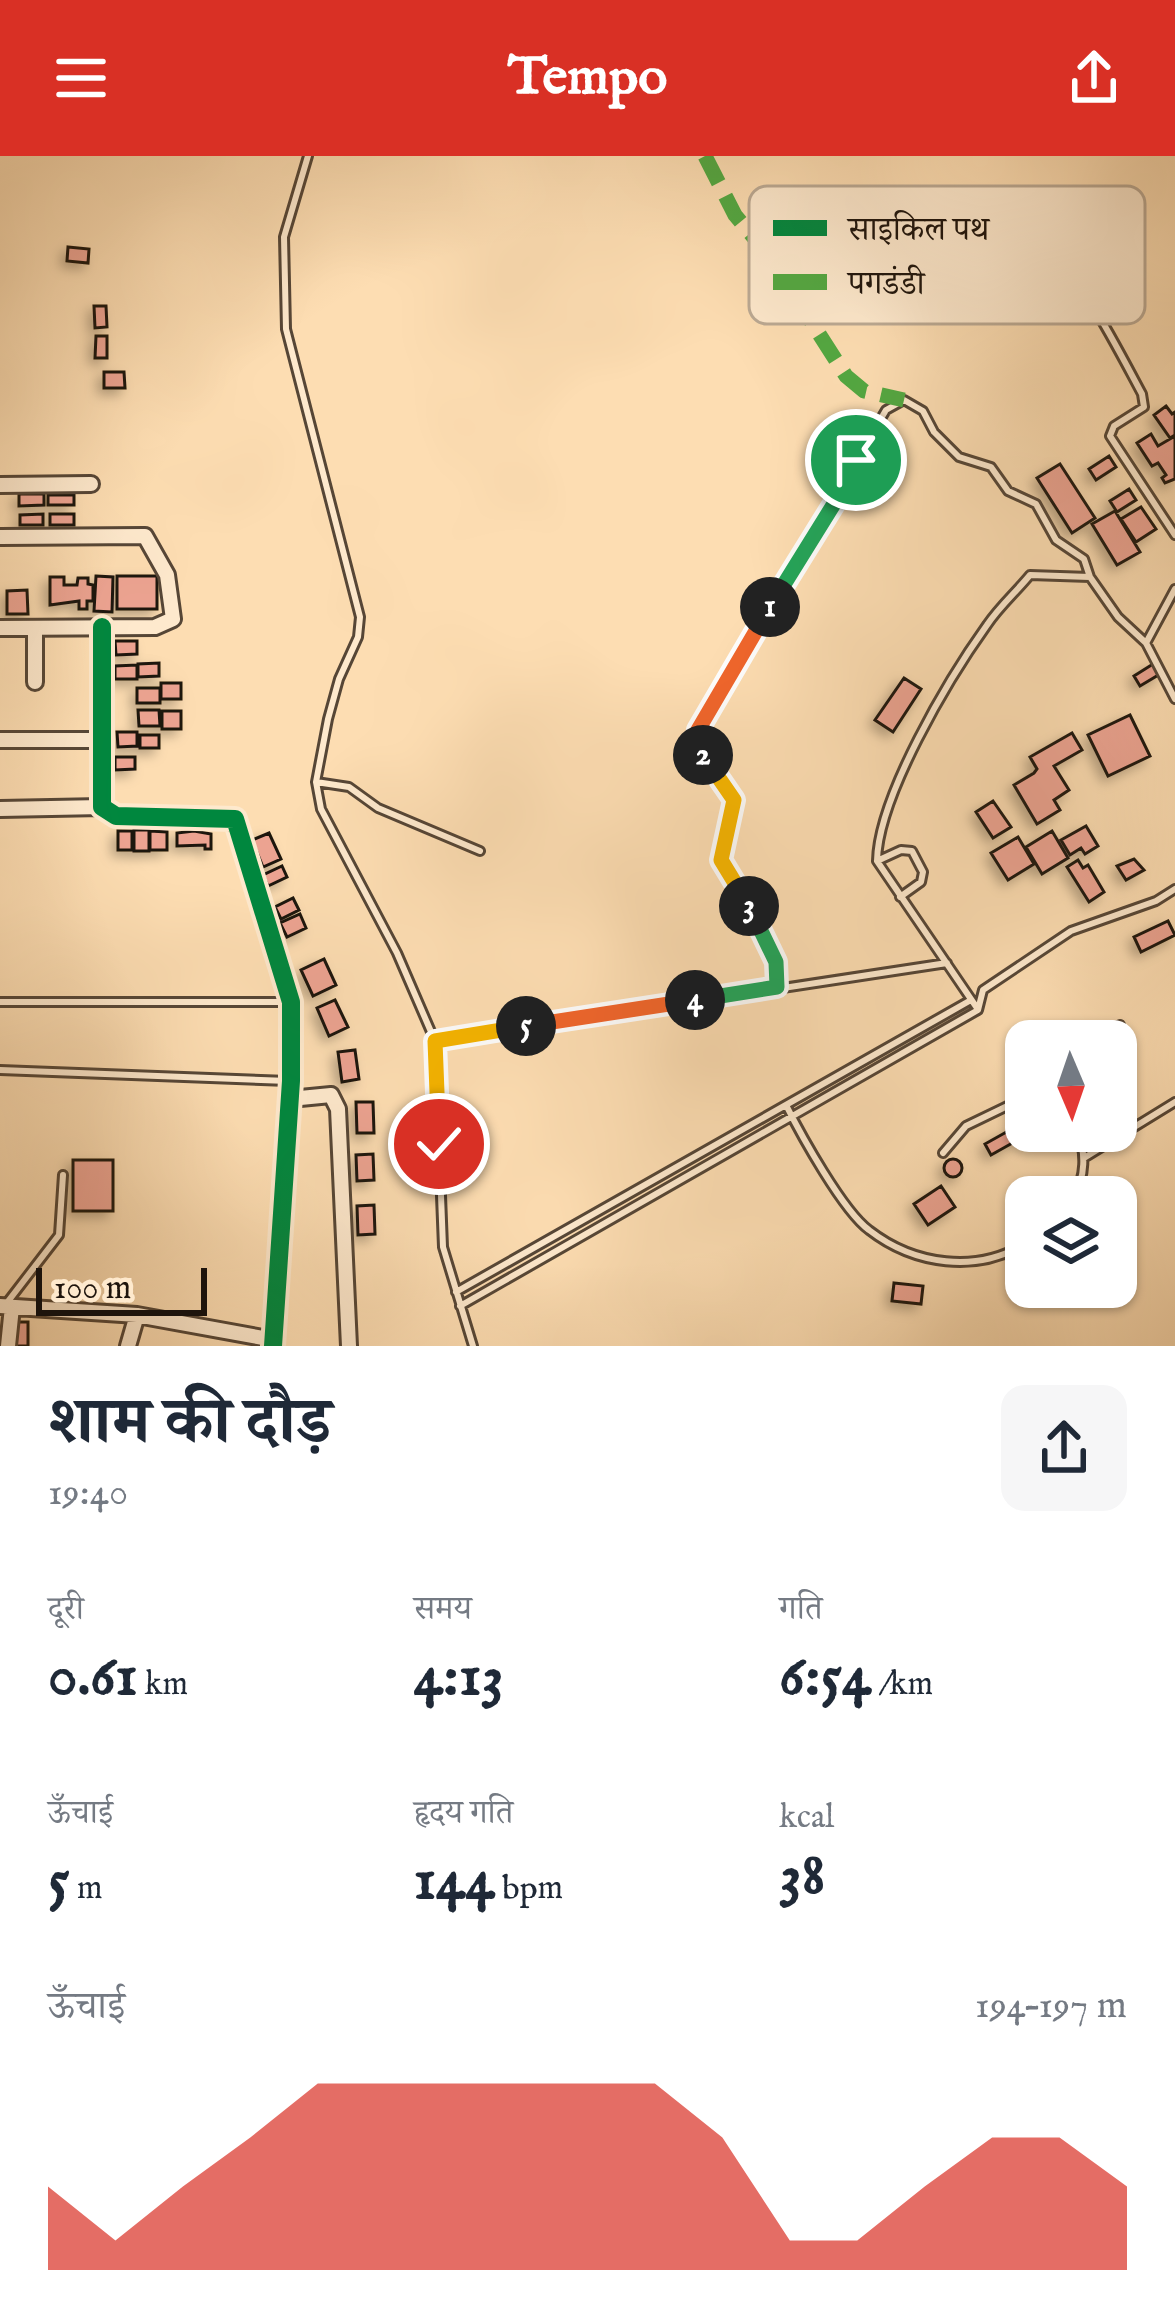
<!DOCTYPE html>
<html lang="hi">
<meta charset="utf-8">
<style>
body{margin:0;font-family:"IM FELL English","Noto Serif Devanagari",serif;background:#f6f6f7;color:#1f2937;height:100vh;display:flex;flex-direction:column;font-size:45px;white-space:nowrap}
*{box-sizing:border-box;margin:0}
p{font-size:39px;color:#747a83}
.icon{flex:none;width:66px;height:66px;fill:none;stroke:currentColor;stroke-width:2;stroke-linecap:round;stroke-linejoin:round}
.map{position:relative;height:1190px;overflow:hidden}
.drawer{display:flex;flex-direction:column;background:#fff;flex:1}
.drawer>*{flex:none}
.needle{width:78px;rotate:178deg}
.buttons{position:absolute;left:1005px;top:864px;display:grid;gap:24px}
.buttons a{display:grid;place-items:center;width:132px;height:132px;border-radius:24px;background:#fff;box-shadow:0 3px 9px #0004;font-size:60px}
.scale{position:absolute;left:36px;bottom:30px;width:171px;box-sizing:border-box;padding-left:12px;border:6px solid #1e140c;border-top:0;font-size:33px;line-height:42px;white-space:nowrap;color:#1e140c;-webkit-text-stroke:9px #fee9cd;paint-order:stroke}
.pin{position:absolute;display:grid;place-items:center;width:102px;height:102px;color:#fff;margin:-51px;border:6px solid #fff;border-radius:50%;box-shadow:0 3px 12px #0007}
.km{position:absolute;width:60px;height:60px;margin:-30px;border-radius:50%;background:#222;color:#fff;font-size:33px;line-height:60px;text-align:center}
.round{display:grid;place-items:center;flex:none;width:126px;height:126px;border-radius:24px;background:#f6f6f7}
.headline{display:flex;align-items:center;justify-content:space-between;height:204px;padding:0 48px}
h1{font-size:66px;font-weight:700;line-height:90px}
.metrics{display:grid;grid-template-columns:repeat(3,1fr);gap:18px;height:204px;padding:12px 48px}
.metrics div{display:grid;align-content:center}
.metrics b{font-size:60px;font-weight:700}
.metrics small{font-size:33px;font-weight:400}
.metrics p{font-size:33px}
.chart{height:336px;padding:24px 48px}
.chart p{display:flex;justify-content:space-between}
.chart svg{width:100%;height:216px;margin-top:12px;fill:#d93025;opacity:.7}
header{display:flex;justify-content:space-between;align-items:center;height:156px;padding:0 48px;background:#d93025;color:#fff;font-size:54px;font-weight:700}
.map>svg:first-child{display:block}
</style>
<header><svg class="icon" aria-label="menu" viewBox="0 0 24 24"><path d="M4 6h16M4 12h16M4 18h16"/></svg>Tempo<svg class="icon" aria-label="share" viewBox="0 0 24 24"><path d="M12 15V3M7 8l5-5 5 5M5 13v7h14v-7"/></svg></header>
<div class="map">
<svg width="1175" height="1190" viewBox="0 0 1175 1190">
<defs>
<filter id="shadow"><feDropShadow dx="-5.5" dy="5.5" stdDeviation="6" flood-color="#0004"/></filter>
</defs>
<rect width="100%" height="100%" fill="#fdddb2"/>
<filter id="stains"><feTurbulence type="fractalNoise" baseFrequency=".00167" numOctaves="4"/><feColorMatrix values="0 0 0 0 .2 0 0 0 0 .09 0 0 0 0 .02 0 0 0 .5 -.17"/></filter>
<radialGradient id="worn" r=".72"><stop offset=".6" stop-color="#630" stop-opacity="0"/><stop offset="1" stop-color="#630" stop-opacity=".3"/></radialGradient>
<path fill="#eca391" stroke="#1e140c" stroke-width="3" filter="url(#shadow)" d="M68 91 89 93 88 107 67 105Z
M94 150H106L107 171 95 172Z
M96 180H107V202H95Z
M104 216H124L125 232H104Z
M1166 250 1172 258 1175 256V279L1170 282 1154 259Z
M1151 278 1158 290 1175 280V323L1165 327 1162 322 1166 319 1158 307 1152 310 1137 287Z
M1109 300 1116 311 1096 324 1089 313Z
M1060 308 1095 362 1072 377 1037 322Z
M1129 333 1136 344 1117 356 1110 345Z
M19 338H44V349L19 350Z
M48 339H74V349H48Z
M1141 351 1156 373 1136 386 1121 363Z
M1115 355 1140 396 1117 409 1092 368Z
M43 358V369H20V359Z
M50 358H74V369H50Z
M96 420 113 421 112 456 94 455Z
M117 420H157V453H117Z
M50 421H64V429H77L78 422H88V428L93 429V445H87V453H79V445L50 449Z
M27 434 28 458H7V435Z
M115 485H137V498L116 499Z
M159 507V520L138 521V508Z
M1153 508 1160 518 1140 530 1134 520Z
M137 509V523H115V510Z
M904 522 921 533 893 576 875 564Z
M161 527H181V543H161Z
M137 532H160V547H137Z
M138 554H159L160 570H139Z
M162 555H181V573H162Z
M1130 559 1150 600 1108 620 1088 579Z
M117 576H137V590L118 591Z
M1072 577 1082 594 1054 610 1069 634 1054 644 1060 654 1037 668 1014 629 1034 617 1037 613 1030 601Z
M140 579H159V592H140Z
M115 601H135V613L115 614Z
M993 645 1011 671 993 682 976 656Z
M1086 670 1098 690 1085 698 1081 692 1070 699 1061 684Z
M134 674H149V695H134Z
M118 675H132V694H118Z
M150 675 167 676V694H150Z
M194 675 211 678V693H205V689L177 690V677Z
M1052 675 1068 702 1042 718 1026 691Z
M269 677 281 703 263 711 252 684Z
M1018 681 1034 708 1008 724 991 697Z
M1134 703 1144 714 1126 724 1117 710Z
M1078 704 1083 712 1088 709 1104 736 1089 746 1067 711Z
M282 710 287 721 268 730 263 719Z
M293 742 299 754 281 763 275 751Z
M300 758 306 772 287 781 280 767Z
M1168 765 1175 779 1141 796 1134 781Z
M324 803 336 829 313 840 301 814Z
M335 844 348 871 329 880 317 852Z
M355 894 359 923 342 926 338 896Z
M356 946H373L374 977H357Z
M1010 974 1016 985 991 999 985 988Z
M373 998 374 1024 357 1025 356 999Z
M944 1012a9 9 0 1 1 18 0a9 9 0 1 1-18 0Z
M73 1004H113V1055H73Z
M941 1030 955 1051 928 1069 914 1048Z
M374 1049 375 1078 358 1079 357 1050Z
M894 1127 923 1130 921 1148 892 1145Z
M14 1166H28V1190H13Z"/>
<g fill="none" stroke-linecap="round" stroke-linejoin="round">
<defs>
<path id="service" d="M308 0 284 81 286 173 360 461 358 481 339 523 328 563 316 626 321 653 397 797 435 885
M1035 75C1082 122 1111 180 1142 238L1144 251 1114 270 1110 280 1175 379
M1080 130 1108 100
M1146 487 1175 433
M316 626 349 631 378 652 480 695
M877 705 901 694 912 695 923 716 921 726 900 741
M777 831 776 806 721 704 734 643 696 591 698 574 886 254 904 244 923 255 934 276 959 301 991 311 1008 335 1036 348 1056 384 1084 403 1090 421
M0 846H288
M977 852 877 705C878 641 949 522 987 469 999 451 1016 436 1030 419L1090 421 1118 461 1146 487 1175 543
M1089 885 1120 869
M0 914 288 925
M786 949C801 979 843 1055 869 1074 914 1109 977 1118 1026 1087
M943 997 966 970 1026 941
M1084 1002 1175 946
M1073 1041C1086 1021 1086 996 1077 975
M456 1136 971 844
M6 1148 59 1079 63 1019
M460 1150 978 854 983 834 1071 775 1156 745 1175 733
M473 1190 443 1091 435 885 947 807"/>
<path id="minor" d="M0 329 91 328
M0 381 145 380 167 419 173 463 155 471 0 472
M102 471V651L116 660 235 663 291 846V925L273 1190
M35 526V472
M0 584H101
M0 653 102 651
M290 943 331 939 338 953 349 1190
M0 1150 137 1159 274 1184
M8 1190 12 1151
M128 1190 137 1159"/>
</defs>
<use href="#service" stroke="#564636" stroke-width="12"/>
<use href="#minor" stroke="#564636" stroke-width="20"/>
<use href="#service" stroke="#fee9cd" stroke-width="6"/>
<use href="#minor" stroke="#fee9cd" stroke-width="14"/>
<path stroke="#52a841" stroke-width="15" stroke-dasharray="30 15" stroke-linecap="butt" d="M705 0 735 59 765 95 769 137 781 153 807 159 846 220 864 235 904 244"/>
<defs>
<path id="cycleway" d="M102 471V651L116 660 235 663 291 846V925L273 1190"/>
</defs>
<use href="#cycleway" stroke="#fee9cd" stroke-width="26"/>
<use href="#cycleway" stroke="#00873e" stroke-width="18"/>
</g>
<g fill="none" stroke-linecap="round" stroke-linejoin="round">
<defs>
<path id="split-1" d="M770 451 837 343 856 304"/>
<path id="split-2" d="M703 599 696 591 698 574 770 451"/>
<path id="split-3" d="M703 599 734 644 721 704 749 750"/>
<path id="split-4" d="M695 844 777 831 776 806 749 750"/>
<path id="split-5" d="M526 870 695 844"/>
<path id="split-6" d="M439 988 435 885 526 870"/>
</defs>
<use href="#split-1" stroke="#fff" stroke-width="24"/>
<use href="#split-2" stroke="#fff" stroke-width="24"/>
<use href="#split-3" stroke="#fff" stroke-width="24"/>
<use href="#split-4" stroke="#fff" stroke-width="24"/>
<use href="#split-5" stroke="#fff" stroke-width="24"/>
<use href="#split-6" stroke="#fff" stroke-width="24"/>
<use href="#split-1" stroke="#22a559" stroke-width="15"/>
<use href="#split-2" stroke="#f0652b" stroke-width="15"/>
<use href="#split-3" stroke="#f5b400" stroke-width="15"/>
<use href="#split-4" stroke="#22a559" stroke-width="15"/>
<use href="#split-5" stroke="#f0652b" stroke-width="15"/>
<use href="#split-6" stroke="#f5b400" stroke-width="15"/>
</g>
<rect x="749" y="30" width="396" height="138" rx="18" fill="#fee9cd" stroke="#bba993" stroke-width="3"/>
<rect x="773" y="64" width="54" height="16" fill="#00873e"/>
<rect x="773" y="118" width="54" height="16" fill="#52a841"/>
<g font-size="33" fill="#1e140c">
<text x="848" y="84">साइकिल पथ</text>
<text x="848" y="138">पगडंडी</text>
</g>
<rect width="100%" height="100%" filter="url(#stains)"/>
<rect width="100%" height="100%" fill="url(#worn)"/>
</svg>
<div class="buttons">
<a><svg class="needle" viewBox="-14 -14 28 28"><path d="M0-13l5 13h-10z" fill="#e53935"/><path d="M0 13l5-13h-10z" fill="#747a83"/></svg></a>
<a><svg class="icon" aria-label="layers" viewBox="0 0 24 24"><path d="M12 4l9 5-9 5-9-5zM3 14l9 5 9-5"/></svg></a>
</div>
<div class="scale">100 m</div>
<div class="pin" style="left:856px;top:304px;background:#1e9e55"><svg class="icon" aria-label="arrive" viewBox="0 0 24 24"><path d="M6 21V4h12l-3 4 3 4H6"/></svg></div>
<div class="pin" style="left:439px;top:988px;background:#d93025"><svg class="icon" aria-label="check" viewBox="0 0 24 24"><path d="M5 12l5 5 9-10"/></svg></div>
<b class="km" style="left:770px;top:451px">1</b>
<b class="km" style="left:703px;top:599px">2</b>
<b class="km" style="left:749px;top:750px">3</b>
<b class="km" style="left:695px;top:844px">4</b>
<b class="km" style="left:526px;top:870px">5</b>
</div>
<section class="drawer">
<div class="headline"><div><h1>शाम की दौड़</h1><p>19:40</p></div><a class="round"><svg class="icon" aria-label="share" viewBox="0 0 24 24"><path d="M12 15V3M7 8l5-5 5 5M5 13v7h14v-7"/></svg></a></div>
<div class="metrics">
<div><p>दूरी</p><b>0.61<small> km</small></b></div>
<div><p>समय</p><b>4:13</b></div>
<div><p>गति</p><b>6:54<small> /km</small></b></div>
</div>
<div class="metrics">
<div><p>ऊँचाई</p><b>5<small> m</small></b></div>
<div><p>हृदय गति</p><b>144<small> bpm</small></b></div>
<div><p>kcal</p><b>38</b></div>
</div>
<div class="chart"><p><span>ऊँचाई</span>194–197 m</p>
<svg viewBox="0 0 160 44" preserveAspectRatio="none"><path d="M0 44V27L10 38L20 27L30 17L40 6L50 6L60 6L70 6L80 6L90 6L100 17L110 38L120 38L130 27L140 17L150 17L160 27V44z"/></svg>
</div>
</section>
